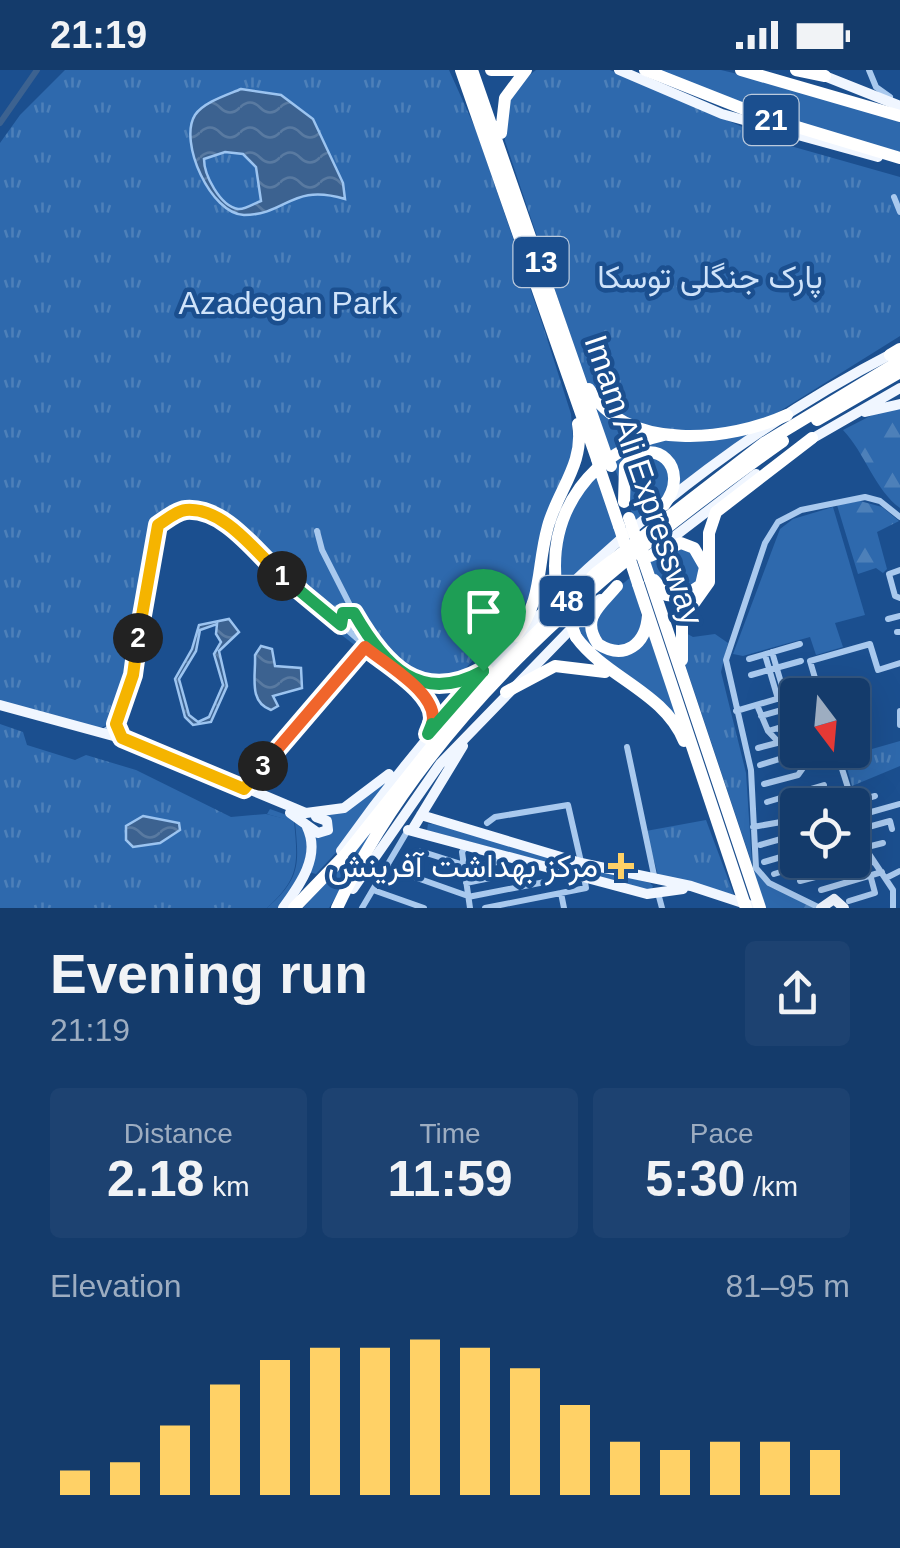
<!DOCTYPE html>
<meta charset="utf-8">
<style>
body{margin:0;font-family:Arial,Vazirmatn,sans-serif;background:#1d4271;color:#f1f3f6;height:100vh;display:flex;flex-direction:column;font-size:38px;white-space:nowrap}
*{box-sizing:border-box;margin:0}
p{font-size:32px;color:#9dadc1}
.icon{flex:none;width:55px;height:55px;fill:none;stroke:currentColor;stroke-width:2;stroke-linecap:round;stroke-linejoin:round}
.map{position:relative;height:838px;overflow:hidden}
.details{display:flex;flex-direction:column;background:#143b6b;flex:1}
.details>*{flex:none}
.needle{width:65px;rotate:164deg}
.controls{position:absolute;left:780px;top:608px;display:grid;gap:20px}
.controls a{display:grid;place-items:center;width:90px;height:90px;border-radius:10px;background:#143b6b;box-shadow:0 10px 40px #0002,0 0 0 2px #33557e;font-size:50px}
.pin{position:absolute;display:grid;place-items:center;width:85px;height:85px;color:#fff;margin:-102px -42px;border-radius:50% 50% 50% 0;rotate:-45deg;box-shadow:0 0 10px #0007}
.pin .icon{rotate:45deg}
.km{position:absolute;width:50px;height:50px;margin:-25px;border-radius:50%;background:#222;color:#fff;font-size:28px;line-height:50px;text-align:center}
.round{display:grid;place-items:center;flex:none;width:105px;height:105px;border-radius:10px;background:#1d4271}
.summary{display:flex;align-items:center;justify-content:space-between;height:170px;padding:0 50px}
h1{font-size:55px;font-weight:700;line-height:75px}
.metrics{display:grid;grid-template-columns:repeat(3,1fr);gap:15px;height:170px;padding:10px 50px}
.metrics div{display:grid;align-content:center;border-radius:10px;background:#1d4271;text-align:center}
.metrics b{font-size:50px;font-weight:700}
.metrics small{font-size:28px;font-weight:400}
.metrics p{font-size:28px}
.chart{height:280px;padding:20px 50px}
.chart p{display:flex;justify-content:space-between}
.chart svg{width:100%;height:180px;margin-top:10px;stroke:#ffd166;stroke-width:6}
.status{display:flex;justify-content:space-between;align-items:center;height:70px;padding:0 50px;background:#143b6b;direction:ltr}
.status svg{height:28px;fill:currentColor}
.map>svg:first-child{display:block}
</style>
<div class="status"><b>21:19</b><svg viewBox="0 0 49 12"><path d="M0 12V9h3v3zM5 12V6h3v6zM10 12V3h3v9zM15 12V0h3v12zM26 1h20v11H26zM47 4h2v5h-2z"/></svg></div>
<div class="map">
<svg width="900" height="838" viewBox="0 0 900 838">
<defs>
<pattern id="forest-firs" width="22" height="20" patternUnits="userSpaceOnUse" patternTransform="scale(2.5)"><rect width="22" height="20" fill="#2e69ad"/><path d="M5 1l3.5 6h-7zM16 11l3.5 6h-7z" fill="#4d80b9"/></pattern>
<pattern id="park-tufts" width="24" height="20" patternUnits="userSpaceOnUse" patternTransform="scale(2.5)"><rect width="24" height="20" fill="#2e69ad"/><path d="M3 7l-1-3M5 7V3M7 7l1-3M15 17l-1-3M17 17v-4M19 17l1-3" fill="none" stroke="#4d80b9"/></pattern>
<pattern id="water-waves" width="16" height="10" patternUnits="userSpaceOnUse" patternTransform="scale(2.5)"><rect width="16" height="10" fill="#3c6290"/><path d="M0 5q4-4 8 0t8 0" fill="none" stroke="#597aa1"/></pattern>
</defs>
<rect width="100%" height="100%" fill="#1b4f8f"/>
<path fill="#2e69ad" d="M659 0H721L804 20 900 52V82L784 49Z
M589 319 650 361 610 385Z
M775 354 667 431 677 413 670 391 651 381 635 384 621 399 622 408 630 391 651 384 669 393 675 410 668 428 637 455 611 389C667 355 718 377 775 354Z
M597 400 619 470 560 523 562 457Z
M833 437 865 545 835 553 843 577 816 585 810 567 743 586 733 584 780 459 793 449Z
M687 476 704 500 690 523 663 521 649 492Z
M632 506 645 561 619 581 591 564 619 583 648 560 686 665 608 597 572 557Z
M400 695 345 773 316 804 308 802 313 761 326 764 323 745 383 712Z
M270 739 295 748 307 764 306 796 281 838H267C301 808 299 794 295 752L267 744Z
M386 745 329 838H303Z
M433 754 650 813 653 816 651 821 427 760 428 754Z"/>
<path fill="url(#forest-firs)" d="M900 336V438C875 420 865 383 843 360L886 338Z
M860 431 882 437 899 451 877 462 887 499 883 503 876 498 858 504 837 435Z
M751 794 768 816 818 838H765Z"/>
<path fill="url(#park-tufts)" d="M65 0H449L476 60 543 256 571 344 574 380 530 528 455 610C348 620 278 472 182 440L156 451 129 611 114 652 98 659 0 631V73L20 45Z
M536 0H610L780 73 900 107V266L756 356 699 362 627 354 589 317 584 306 505 71C502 40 512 18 536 0Z
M682 561 693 567 715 564 728 573 721 602 746 703 752 794 685 594Z
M0 654 23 662 27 675 75 690 86 685 136 700 231 747 266 744 294 751C298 793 300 808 267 838H0Z
M900 671V696L852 716 844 687Z
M706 750 734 825 658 805 646 761Z"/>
<path fill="url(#water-waves)" stroke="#9cc4f0" stroke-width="2.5" fill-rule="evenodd" d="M241 19 281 25 313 49 343 113 345 129C291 113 287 145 244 145 211 144 178 72 195 45 204 32 227 25 241 19ZM225 82 243 84 256 97 261 131C255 133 245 140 238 139 220 136 204 105 204 89Z
M229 549 239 562 219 581 227 616 211 652 193 655 185 647 175 609 192 579 199 555ZM217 554 216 564 221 572 214 584 223 615 209 647 198 652 189 645 179 609 196 581 200 560Z
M261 576 272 579 275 596 301 598 302 618 273 626 278 636 271 640C248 632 256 606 255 585Z
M143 746 179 753 180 760 160 773 133 777 126 770V756Z"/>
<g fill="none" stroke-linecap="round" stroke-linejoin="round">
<path stroke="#3c6290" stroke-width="6" d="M0 53 37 0"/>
<path stroke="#a9c9ee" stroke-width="6" d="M869 0 876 17 890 27
M894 127 900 142
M317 461 322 480 355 545
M900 500 889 504 895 526 900 528
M339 550a9 9 0 1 1 18 0a9 9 0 1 1-18 0Z
M357 548C379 598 429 631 482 602
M888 549 900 546
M345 558 428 630 434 644 429 662
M897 562H900
M772 582 785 626
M765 585 778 629
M749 589 800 574
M751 605 801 591
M820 625 810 591 870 574 878 600 900 593
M757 635 768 661 802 697
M736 641 810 619
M900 641V655
M761 646 796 636
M778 658 798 652
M768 661 778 658 798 677
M102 663 115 654 133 605 157 455C165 450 176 442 185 441 220 436 311 531 341 555
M627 677 655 810
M758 678 777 673
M836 680 869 784 893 820V838
M760 695 789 686
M764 714 798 705 808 691 801 680
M244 718 365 577
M767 732 824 715
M853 732 875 726
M857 746 900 734
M791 751 798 772
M487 753 495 747 568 735 581 792
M753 757 798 749
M861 759 890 751 892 759
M760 775 795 765
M466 776 462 782 470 838
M867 777 883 773
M420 781 461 794
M764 792 798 782
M386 797 468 826
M463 799 497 792
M774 804 820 790
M886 808 900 801
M800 811 872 792
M466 813 524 801
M373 820 424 838
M821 820 882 802
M561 823 564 838
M658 823 662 838
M468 827 550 811
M849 831 875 823 871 808
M362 838 408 760
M485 838 586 818 584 807
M820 838 769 813 756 798 751 700 726 590 765 473 778 452 801 440 865 427 880 431 900 447"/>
<path stroke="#f0f6ff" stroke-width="10" d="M619 0 722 44 878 87
M822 5 900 36
M865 342 900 334
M808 371 900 318
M654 482 756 404
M0 635 139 673 306 743 344 738 389 704
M290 743 318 763 328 760 327 751 316 747
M421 745 581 793 691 816 758 838
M408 760 647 824 683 819
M412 760 463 676
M341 781C485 578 671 397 895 282
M353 819 440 694 600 529
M283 838C300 815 321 786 307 757
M821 838 834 829 844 838"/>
<path stroke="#fff" stroke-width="12" d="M461 0 597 389
M472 0 606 385
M491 0H513
M645 0 764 47 900 88
M741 0 900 46
M796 0 825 6
M501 63 505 28 526 0
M890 285 900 279
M589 319C627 383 730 371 787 345
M817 350 900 302
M600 400 619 456
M624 432 625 396C653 362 693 398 664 435
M650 486 681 473 694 478 705 497 701 515 683 527 667 525 654 510
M650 509 760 838
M556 514C548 440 592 381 664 365
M638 514 744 832
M617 516C601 535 580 548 598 574 625 591 646 574 648 545
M516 566C544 526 536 499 548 456 558 420 585 393 578 354
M576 567C606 608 664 622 684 671
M682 590V550L709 512V463L716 442 812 368
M506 622 555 596 605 602
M294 838 346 784 467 632 596 503 764 373 900 291
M337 838C428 642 611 493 783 371"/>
<path stroke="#fff" stroke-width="12" d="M606 385 611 396
M597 389 600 400
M629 448 650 509
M619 456 638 514
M556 514 576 567
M744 832 746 838"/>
</g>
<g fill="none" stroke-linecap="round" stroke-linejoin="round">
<defs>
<path id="split-1" d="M282 506 341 555 343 543H354C384 595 420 636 483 601"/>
<path id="split-2" d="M138 568 158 455C166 450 176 441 186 440 225 437 257 484 282 506"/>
<path id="split-3" d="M138 568 133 605 116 654 122 668 244 719 263 696"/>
<path id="split-4" d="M263 696 365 577C385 594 441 625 432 654"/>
<path id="split-5" d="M432 654 428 664 483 601"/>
</defs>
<use href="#split-1" stroke="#fff" stroke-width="20"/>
<use href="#split-2" stroke="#fff" stroke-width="20"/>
<use href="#split-3" stroke="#fff" stroke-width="20"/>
<use href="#split-4" stroke="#fff" stroke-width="20"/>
<use href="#split-5" stroke="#fff" stroke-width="20"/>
<use href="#split-1" stroke="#22a559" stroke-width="12"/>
<use href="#split-2" stroke="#f5b400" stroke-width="12"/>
<use href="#split-3" stroke="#f5b400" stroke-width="12"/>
<use href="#split-4" stroke="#f0652b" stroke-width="12"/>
<use href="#split-5" stroke="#22a559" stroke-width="12"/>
</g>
<path fill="#ffd166" stroke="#1b4f8f" stroke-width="4" d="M616 781h10v10h10v10h-10v10h-10v-10h-10v-10h10z"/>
<g text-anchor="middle" stroke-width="9" stroke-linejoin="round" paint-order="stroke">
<g fill="#1b4f8f" stroke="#bbcadd" stroke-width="2.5">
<rect x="743.5" y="25" width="55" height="50" rx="8"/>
<rect x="513.5" y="167" width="55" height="50" rx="8"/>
<rect x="539.5" y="506" width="55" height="50" rx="8"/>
</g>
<g font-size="30" font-weight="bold" fill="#fff">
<text x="771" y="60">21</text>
<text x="541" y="202">13</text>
<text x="567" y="541">48</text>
</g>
<g font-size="32" fill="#cfe3fa" stroke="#1b4f8f">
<text x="710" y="218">پارک جنگلی توسکا</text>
<text x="288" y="244">Azadegan Park</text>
</g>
<g font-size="32" fill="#fff" stroke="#1b4f8f">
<text transform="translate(644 410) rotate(71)" y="11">Imam Ali Expressway</text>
</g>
<g font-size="32" fill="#fff" stroke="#1b4f8f" text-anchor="end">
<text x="598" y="807">مرکز بهداشت آفرینش</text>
</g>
</g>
</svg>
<div class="controls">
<a><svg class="needle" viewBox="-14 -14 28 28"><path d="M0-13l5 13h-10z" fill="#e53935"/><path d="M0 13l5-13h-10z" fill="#9dadc1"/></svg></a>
<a><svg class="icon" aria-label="locate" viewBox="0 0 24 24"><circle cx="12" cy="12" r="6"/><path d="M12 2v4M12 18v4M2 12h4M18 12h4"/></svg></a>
</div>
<div class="pin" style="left:483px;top:601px;background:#1e9e55"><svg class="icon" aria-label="arrive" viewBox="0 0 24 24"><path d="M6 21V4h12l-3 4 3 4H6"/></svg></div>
<b class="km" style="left:282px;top:506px">1</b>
<b class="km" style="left:138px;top:568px">2</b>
<b class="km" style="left:263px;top:696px">3</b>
</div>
<section class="details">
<div class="summary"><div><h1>Evening run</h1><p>21:19</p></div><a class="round"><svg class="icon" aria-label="share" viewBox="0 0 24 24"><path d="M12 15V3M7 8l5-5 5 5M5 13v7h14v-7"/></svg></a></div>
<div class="metrics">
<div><p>Distance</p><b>2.18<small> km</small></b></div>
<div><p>Time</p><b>11:59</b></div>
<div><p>Pace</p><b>5:30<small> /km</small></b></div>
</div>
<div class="chart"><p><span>Elevation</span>81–95 m</p>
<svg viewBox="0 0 160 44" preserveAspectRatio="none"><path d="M5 44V38M15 44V36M25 44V27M35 44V17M45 44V11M55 44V8M65 44V8M75 44V6M85 44V8M95 44V13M105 44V22M115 44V31M125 44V33M135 44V31M145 44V31M155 44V33"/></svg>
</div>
</section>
